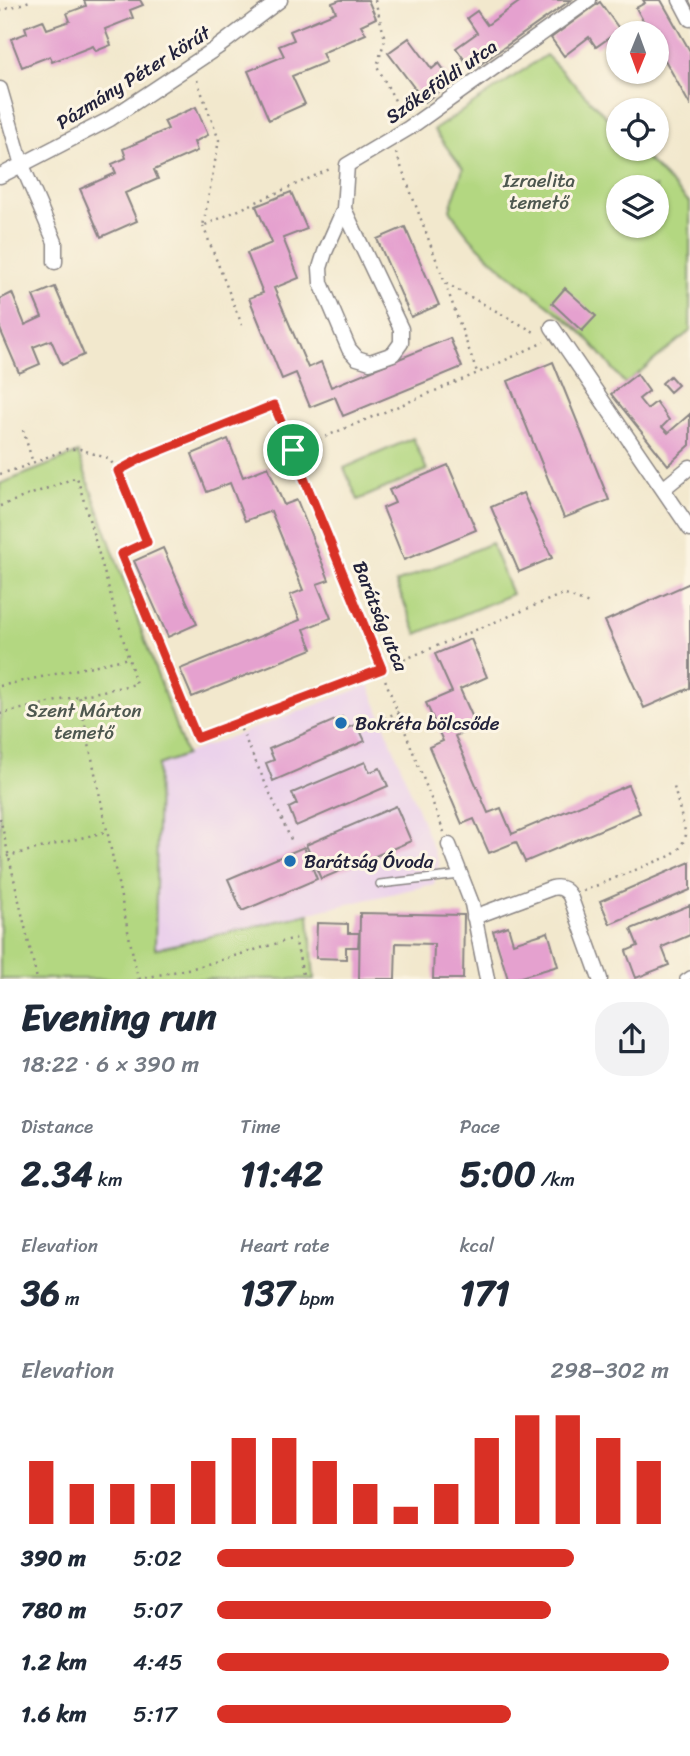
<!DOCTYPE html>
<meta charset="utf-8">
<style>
body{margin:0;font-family:Sriracha,sans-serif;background:#f2f2f3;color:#1f2937;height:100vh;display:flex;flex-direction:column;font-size:26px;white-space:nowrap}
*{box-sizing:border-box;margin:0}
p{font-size:23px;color:#747a83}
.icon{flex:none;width:38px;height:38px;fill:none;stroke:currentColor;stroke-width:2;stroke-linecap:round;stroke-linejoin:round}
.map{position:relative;height:979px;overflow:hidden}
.side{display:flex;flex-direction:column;background:#fff;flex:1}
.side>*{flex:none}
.needle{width:46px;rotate:181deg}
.buttons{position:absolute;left:606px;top:21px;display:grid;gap:14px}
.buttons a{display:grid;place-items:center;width:63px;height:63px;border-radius:50%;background:#fff;box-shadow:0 2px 5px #0004;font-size:35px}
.pin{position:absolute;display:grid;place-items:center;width:60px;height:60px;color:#fff;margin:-30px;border:4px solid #fff;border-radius:50%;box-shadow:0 2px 7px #0007}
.round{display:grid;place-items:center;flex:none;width:74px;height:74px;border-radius:28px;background:#f2f2f3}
.summary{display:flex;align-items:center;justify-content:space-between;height:119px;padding:0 21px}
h1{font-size:38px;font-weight:700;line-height:52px}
.metrics{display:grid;grid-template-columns:repeat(3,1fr);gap:10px;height:119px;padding:7px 21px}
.metrics div{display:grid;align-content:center}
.metrics b{font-size:35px;font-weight:700}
.metrics small{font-size:19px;font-weight:400}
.metrics p{font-size:19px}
.chart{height:196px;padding:14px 21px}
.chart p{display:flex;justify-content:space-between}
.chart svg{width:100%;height:126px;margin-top:7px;stroke:#d93025;stroke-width:6}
ul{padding:0 21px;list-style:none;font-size:23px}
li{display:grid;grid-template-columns:112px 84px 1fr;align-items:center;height:52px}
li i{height:18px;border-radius:9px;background:#d93025}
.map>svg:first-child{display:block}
</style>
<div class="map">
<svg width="690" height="979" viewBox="0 0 690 979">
<rect width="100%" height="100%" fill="#fcf5e5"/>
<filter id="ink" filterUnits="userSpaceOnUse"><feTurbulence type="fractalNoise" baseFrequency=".0143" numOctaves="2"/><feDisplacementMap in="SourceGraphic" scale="14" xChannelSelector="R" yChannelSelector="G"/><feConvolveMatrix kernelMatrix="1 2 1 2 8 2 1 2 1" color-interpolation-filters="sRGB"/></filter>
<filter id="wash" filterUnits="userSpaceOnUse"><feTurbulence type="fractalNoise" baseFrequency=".00686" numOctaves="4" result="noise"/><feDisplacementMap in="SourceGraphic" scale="28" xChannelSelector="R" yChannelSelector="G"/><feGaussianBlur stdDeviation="1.57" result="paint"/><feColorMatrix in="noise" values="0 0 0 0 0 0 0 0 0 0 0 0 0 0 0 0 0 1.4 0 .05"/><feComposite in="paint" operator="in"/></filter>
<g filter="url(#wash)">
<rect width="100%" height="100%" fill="#f2e8cd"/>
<path fill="#ebd1eb" d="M369 685 439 864 434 884 155 949 158 764Z"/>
<path fill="#b3d781" stroke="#6a7c5e" stroke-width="2" fill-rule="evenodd" d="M546 55 618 129V149H637L690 203V331L625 384C611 367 598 349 583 334 543 297 476 258 450 209L463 169 434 130ZM618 187H656V226H618Z
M413 438 427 470 358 500 344 468Z
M78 453 186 755 158 765 155 949 309 914 314 979H0V484Z
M491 543 512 594 417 634 396 583Z"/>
<g id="blocks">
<path fill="#e5a1cf" d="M84 0H140L143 5 130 10 133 18 105 29 111 45 96 51 93 46 52 62 50 56 22 67 11 39 27 33 25 27 43 20 47 29 70 21 67 13 86 6Z
M340 0H368L376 18 361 25 366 34 322 53 326 62 292 76 305 104 269 120 248 71 284 56 279 46 294 40 290 31 336 12 332 3Z
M522 0H571L472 70 456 48 477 33 467 18 477 11 487 25Z
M643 0H661L690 51V105L656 44V33H650L636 8 645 3Z
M600 2 620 30 596 47 589 37 564 56 551 38Z
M409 38 432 69 439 63 452 81 425 102 388 53Z
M196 107 208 135 194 142 197 151 154 170 158 179 125 193 137 221 101 237 80 189 116 173 112 164 126 158 123 149 168 129 164 121Z
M291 192 307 229 283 238 299 278 274 288 308 368 321 362 331 387 450 338 462 367 343 416 335 397 310 407 296 373 282 379 249 298 263 293 247 253 272 243 256 206Z
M405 227 439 305 411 317 377 239Z
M55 287 84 355 62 365 51 340 33 347 40 364 19 373 0 329V299L12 293 25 325 42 317 33 296Z
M565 288 596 316 582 331 552 303Z
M553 362 609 500 564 518 508 381Z
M637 374 649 391 639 399 647 409 656 402 669 420 662 427 668 433 690 414V445L668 465 611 394Z
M670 376 678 385 670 392 662 383Z
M228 439 243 477 268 467 284 505 297 500 329 580 317 584 331 618 304 629 312 649 192 697 180 669 300 620 290 595 303 590 271 511 245 521 230 483 207 492 192 454Z
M448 465 476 530 404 560 383 508 395 503 389 490Z
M523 493 552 558 519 572 491 507Z
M163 548 197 624 168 637 134 561Z
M690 583V688L644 708 605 621Z
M471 639 487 677 460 689 477 727 455 736 488 813 501 808 512 834 628 785 640 813 525 862 516 842 489 853 474 819 462 824 429 747 443 741 426 703 452 692 435 654Z
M342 717 347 728 357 724 365 741 273 781 266 763 274 760 269 749Z
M365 762 370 772 380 768 388 786 296 826 289 808 297 804 292 793Z
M396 806 411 841 321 879 306 845Z
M304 847 317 879 242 911 228 879Z
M690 862V890L610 924 600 901Z
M690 905V935L662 947 669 965 636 978 626 951 638 946 631 929Z
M360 913 464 915 463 979H433L434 944 396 943 395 979H359Z
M317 923 348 924V933H359L358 947H346V959L316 958Z
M508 926 513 943 548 932 558 966 514 979H508L493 931Z"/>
</g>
</g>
<g filter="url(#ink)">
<use href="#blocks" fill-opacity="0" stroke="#8a8584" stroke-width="2"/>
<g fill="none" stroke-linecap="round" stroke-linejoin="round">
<defs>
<path id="lane" d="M380 884 460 875
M684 979 690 975"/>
<path id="street" d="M680 0 690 19
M0 89 22 165 55 242V262
M0 176 110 119 218 47 280 0
M344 209 401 329V343L393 354 370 362 357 358 349 349 321 283 320 268 325 252 344 209 347 165 409 128 589 0
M552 327 690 529
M663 489 690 467
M449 845 472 904 487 979
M474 917 552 888C560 886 566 889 570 896L600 979"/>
</defs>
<use href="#lane" stroke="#8a8584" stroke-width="10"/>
<use href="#street" stroke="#8a8584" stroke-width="17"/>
<path stroke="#8a8584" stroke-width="2.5" stroke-dasharray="2 5" stroke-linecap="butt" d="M375 0 385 39 377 66 402 114
M0 11 33 0
M197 80 219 140 203 226 330 169
M396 153 445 283 538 334
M203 226 242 325
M445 283 477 372
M23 430 33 463
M293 450 478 373 544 342
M0 474 20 468 67 449H80L109 459 118 471
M0 506 77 477 136 684 79 696 138 979
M0 686 129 658
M0 714 79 696
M238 723 293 844
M365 727 398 712
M0 818 37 979
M444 832 381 669 274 405 142 458 118 471 147 542 121 554 197 738 381 669 563 594 589 604
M0 858 105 832
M583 891 670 856 681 847 686 835 673 783
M139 979 197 967 295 938 304 979"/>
<use href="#lane" stroke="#fff" stroke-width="7"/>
<use href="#street" stroke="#fff" stroke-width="14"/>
</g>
</g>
<g fill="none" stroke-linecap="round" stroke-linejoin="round" filter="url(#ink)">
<defs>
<path id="route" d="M274 405 382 669 197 738 121 554 147 542 118 471 142 458Z"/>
</defs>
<use href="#route" stroke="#fff" stroke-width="14"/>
<use href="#route" stroke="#d93025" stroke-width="9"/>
</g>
<g fill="#1f6fb2" stroke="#fcf5e5" stroke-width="2.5">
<circle cx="341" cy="723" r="7"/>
<circle cx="290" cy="861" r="7"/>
</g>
<g text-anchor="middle" stroke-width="6" stroke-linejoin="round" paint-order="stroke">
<g font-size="19" fill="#22223b" stroke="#fcf5e5">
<text transform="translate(133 77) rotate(-32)" y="7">Pázmány Péter körút</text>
<text transform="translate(441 81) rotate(-35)" y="7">Szőkeföldi utca</text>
<text transform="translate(381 616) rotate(68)" y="7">Barátság utca</text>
</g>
<g font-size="19" fill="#4e5850" stroke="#fcf5e5">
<text x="539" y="187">Izraelita<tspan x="539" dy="22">temető</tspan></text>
<text x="84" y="717">Szent Márton<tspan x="84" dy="22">temető</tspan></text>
</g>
<g font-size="19" fill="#22223b" stroke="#fcf5e5" text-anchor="start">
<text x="355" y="730">Bokréta bölcsőde</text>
<text x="304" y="868">Barátság Óvoda</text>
</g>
</g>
</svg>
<div class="buttons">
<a><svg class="needle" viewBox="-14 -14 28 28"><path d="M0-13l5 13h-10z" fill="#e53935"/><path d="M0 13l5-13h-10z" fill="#747a83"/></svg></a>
<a><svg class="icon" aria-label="locate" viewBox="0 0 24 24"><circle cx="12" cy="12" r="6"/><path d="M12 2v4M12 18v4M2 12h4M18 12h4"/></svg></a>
<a><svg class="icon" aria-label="layers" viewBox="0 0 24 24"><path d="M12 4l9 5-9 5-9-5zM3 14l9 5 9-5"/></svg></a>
</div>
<div class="pin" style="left:293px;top:450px;background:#1e9e55"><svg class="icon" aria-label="arrive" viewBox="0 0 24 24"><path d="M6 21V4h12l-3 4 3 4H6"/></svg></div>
</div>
<section class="side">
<div class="summary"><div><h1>Evening run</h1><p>18:22 · 6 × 390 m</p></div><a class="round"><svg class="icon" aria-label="share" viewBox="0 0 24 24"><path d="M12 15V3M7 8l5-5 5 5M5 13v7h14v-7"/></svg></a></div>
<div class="metrics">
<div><p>Distance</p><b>2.34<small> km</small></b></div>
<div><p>Time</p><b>11:42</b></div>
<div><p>Pace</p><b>5:00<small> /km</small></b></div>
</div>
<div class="metrics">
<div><p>Elevation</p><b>36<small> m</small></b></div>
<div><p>Heart rate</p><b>137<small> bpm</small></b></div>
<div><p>kcal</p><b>171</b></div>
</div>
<div class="chart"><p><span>Elevation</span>298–302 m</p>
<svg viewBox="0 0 160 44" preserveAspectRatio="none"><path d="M5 44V22M15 44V30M25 44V30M35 44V30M45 44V22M55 44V14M65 44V14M75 44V22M85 44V30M95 44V38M105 44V30M115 44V14M125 44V6M135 44V6M145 44V14M155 44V22"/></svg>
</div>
<ul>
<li><b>390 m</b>5:02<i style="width:79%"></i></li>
<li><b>780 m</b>5:07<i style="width:74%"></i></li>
<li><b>1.2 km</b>4:45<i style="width:100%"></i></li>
<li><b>1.6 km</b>5:17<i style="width:65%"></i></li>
</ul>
</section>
